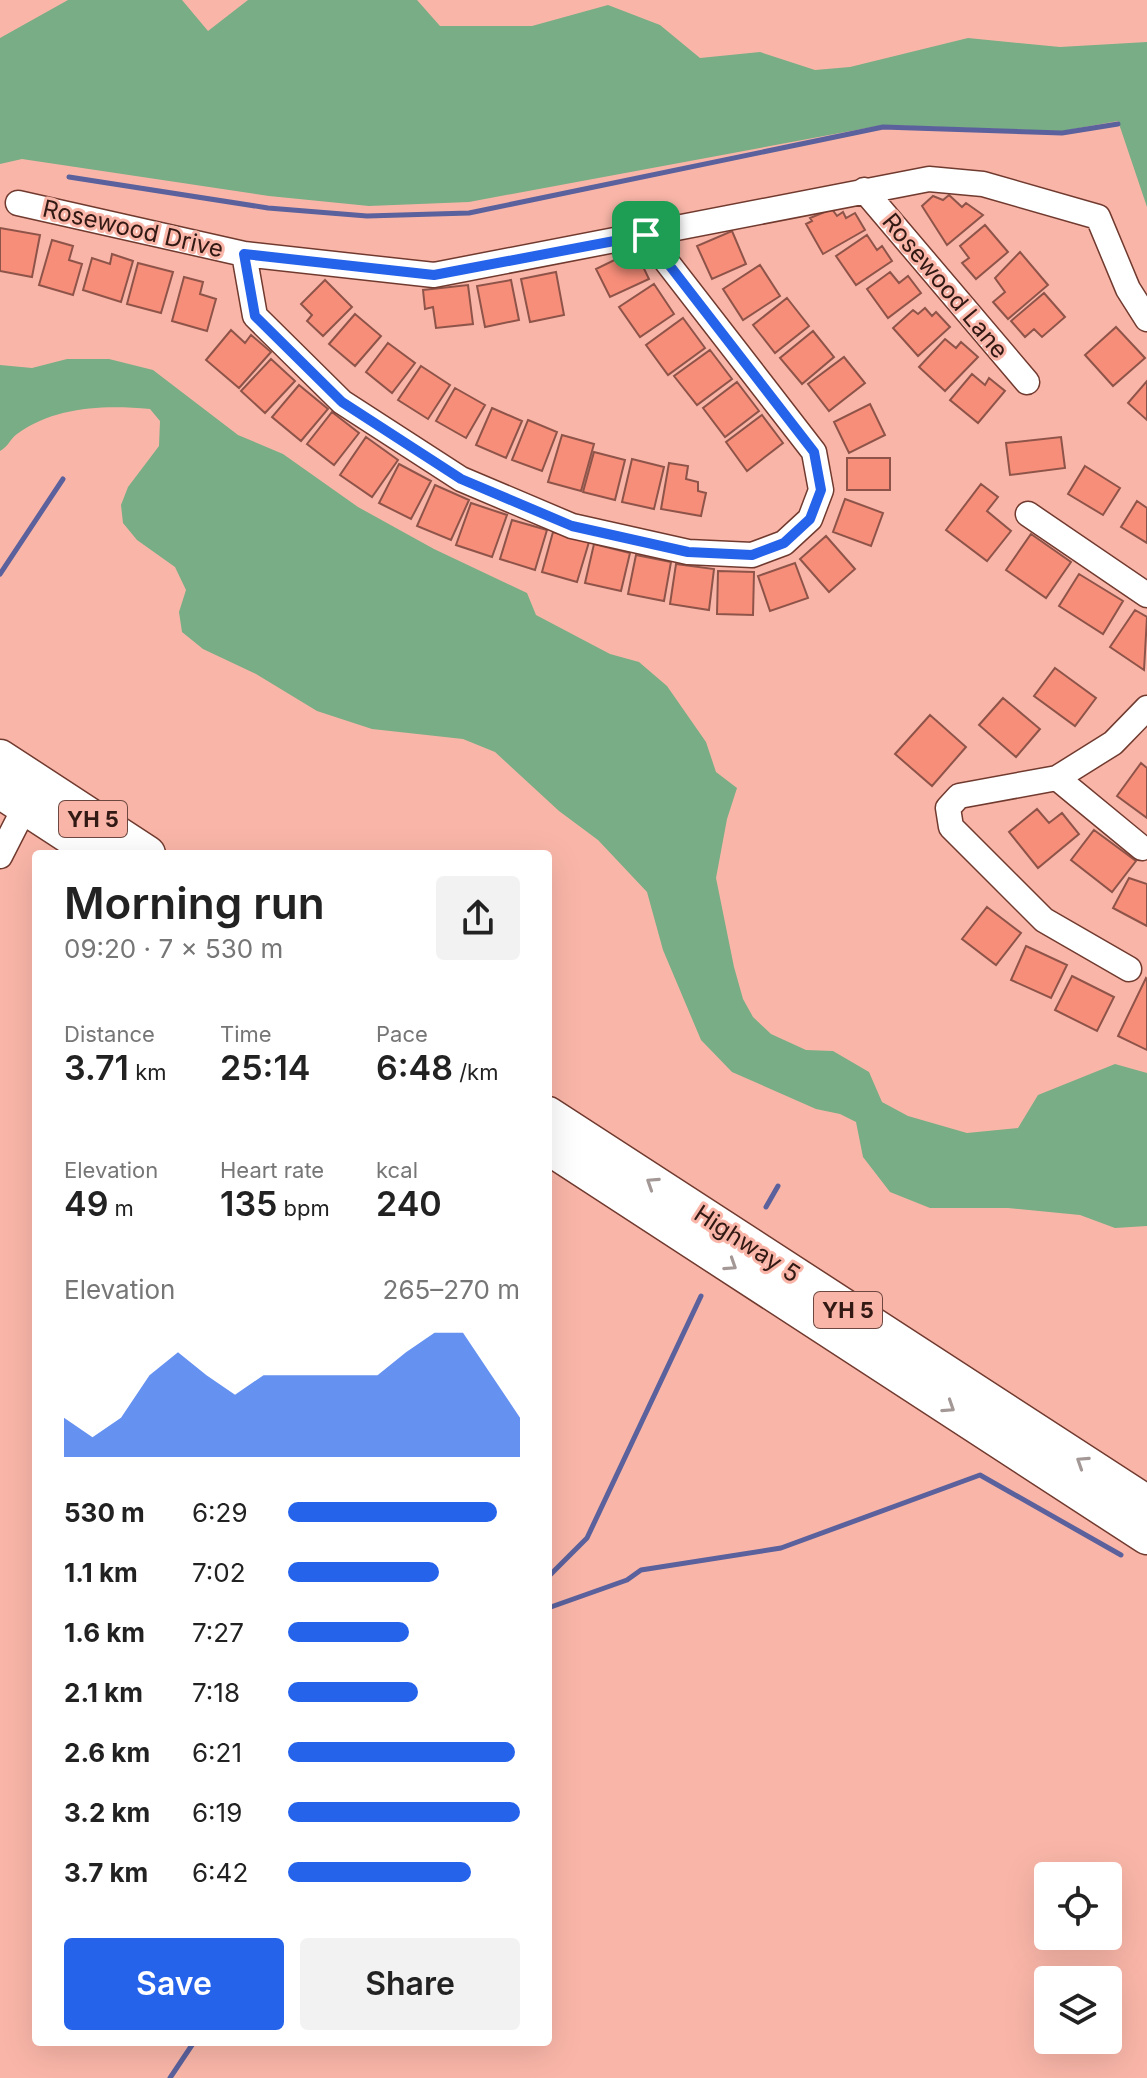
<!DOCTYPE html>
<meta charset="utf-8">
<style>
body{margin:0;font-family:Inter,sans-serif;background:#f2f2f2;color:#222;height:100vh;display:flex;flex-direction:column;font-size:30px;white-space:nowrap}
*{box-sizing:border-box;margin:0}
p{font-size:26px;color:#767676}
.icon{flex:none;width:44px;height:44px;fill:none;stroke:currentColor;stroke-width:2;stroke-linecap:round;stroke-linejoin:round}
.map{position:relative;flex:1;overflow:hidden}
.details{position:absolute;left:32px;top:850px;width:520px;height:1196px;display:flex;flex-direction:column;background:#fff;border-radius:8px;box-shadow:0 8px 32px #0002}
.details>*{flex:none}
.controls{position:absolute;left:1034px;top:1862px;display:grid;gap:16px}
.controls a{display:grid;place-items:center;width:88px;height:88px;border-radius:8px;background:#fff;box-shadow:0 8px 32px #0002;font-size:40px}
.pin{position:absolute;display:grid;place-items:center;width:68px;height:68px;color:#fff;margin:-34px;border-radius:16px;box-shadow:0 4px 12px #0006}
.round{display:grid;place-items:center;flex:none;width:84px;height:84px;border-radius:8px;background:#f2f2f2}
.summary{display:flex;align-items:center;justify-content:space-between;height:136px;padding:0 32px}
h1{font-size:44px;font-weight:600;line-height:60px}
.stats{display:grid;grid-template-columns:repeat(3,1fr);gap:12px;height:136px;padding:8px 32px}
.stats div{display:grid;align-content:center}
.stats b{font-size:34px;font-weight:600}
.stats small{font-size:22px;font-weight:400}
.stats p{font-size:22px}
.chart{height:224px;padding:16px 32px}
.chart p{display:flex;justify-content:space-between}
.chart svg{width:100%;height:144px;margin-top:8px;fill:#2563eb;opacity:.7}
.primary-button{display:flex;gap:16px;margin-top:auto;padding:16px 32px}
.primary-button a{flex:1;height:92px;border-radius:8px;background:#2563eb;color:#fff;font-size:32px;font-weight:600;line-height:92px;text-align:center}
.primary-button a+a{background:#f2f2f2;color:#222}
ul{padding:0 32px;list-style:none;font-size:26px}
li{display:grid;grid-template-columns:128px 96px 1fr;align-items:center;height:60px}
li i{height:20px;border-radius:10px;background:#2563eb}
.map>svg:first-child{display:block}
</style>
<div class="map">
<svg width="1147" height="2078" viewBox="0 0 1147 2078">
<rect width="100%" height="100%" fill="#f9b6a8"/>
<path fill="#78ad85" d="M68 0H182L208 31 248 0H417L440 26H532L608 5 660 25 700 58 760 52 815 70 850 67 968 38 1060 47 1147 42V207L1118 121 1062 131 883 125 469 202 369 206 269 196 22 159 0 164V38Z
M67 359H109L153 370 238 435 283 454 358 507 434 549 527 593 536 615 610 654 639 662 667 686 706 742 716 772 737 788 727 819 716 878 734 967 743 999 753 1017 771 1034 806 1050 833 1051 869 1072 882 1102 908 1116 967 1133 1018 1128 1038 1095 1115 1064 1147 1073V1226L1115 1228 1080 1215 1008 1208H930L890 1192 863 1157 856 1122 840 1114 816 1109 732 1072 701 1040 663 950 647 892 598 840 559 811 495 752 463 739 372 729 317 711 256 674 203 649 182 632 179 612 186 590 175 567 137 540 123 523 121 505 128 487 159 446 160 421 150 409C105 405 56 406 17 434 10 439 8 447 0 451V365L32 368Z"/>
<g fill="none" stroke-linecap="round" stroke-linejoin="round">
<path stroke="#5a619c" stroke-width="5" d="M69 177 268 208 367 216 469 213 883 127 1062 133 1118 124
M0 574 63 479
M766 1207 778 1186
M548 1577 587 1538 701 1296
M548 1608 627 1580 641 1570 781 1548 980 1475 1121 1555
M170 2078 194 2042"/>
</g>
<path fill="#f78e7a" stroke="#8f5449" stroke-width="2" d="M949 195 962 207 966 203 983 215 947 245 922 206 933 196 943 200Z
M832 209 837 216 843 212 846 218 855 213 865 230 823 254 806 224 812 221 810 218Z
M985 225 1008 252 976 279 962 263 969 258 960 246Z
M0 228 40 235 32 277 0 271Z
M732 231 746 264 712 279 697 246Z
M867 235 877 250 882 246 892 261 856 285 836 256Z
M52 240 73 246 69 260 82 264 73 295 39 285Z
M635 250 649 279 610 297 596 269Z
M1020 252 1048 285 1008 319 993 302 1005 292 995 278Z
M112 254 133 261 121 302 83 290 92 258 110 264Z
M138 263 173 272 161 313 127 304Z
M760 265 780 296 743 320 723 289Z
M556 272 564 315 530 322 521 279Z
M890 272 899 283 908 276 921 293 888 318 867 289Z
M184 277 203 282 200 294 216 299 207 331 172 321Z
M325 280 352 307 323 336 307 321 312 315 301 304Z
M511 280 519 320 485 327 477 286Z
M654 284 674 314 640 337 619 307Z
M468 285 473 324 436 328 433 307 425 309 423 290Z
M1044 293 1065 317 1042 337 1034 329 1025 337 1011 321Z
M787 298 809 326 775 353 753 325Z
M925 308 932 316 936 312 950 327 918 356 893 328 913 310 918 314Z
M355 314 381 336 355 366 329 344Z
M683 318 705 348 668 375 646 345Z
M1116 327 1145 358 1113 386 1085 355Z
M231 330 245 343 251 335 271 352 239 388 206 360Z
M813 331 834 357 802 384 780 358Z
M945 339 956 348 961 342 978 357 945 391 919 367Z
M388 343 415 363 392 393 366 372Z
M710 350 732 379 697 405 674 376Z
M844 357 865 383 829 411 808 384Z
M271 359 295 381 265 413 241 391Z
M421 366 450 385 428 419 398 400Z
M972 374 985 385 989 378 1005 391 978 423 950 400Z
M1147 381V420L1128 403Z
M737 382 759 411 725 437 703 408Z
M299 385 328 409 301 441 272 417Z
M455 388 485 405 466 438 436 421Z
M870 404 885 435 849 453 834 422Z
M492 408 522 421 506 458 476 445Z
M332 412 359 433 334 465 307 444Z
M762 415 783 443 747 471 726 442Z
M528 420 557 432 542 471 512 460Z
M562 435 594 444 581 491 548 482Z
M366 437 398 460 372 497 340 475Z
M1061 437 1065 468 1010 475 1006 443Z
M594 452 625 460 615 500 583 492Z
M847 458H890V490H847Z
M632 459 664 467 654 509 622 502Z
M669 463 688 466 686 479 698 482V491L706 493 701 516 661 509Z
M399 464 431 481 411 519 379 503Z
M1085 466 1120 488 1103 515 1068 494Z
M981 484 998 497 987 511 1011 531 987 561 946 530Z
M435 485 469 500 451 540 417 526Z
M845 499 883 513 871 546 833 532Z
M1137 501 1147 508V543L1121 527Z
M471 503 507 515 492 557 456 545Z
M512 520 547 530 535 570 500 559Z
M553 532 589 542 577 582 542 572Z
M1031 534 1071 562 1046 598 1006 570Z
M826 536 855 569 829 592 800 559Z
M594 544 630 553 621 591 585 583Z
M636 555 671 562 664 601 628 594Z
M795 563 808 598 770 611 758 576Z
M676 564 714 569 709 610 670 604Z
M718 571 754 572 753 615 717 614Z
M1079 574 1123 601 1103 634 1059 606Z
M1135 610 1147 617 1144 670 1110 647Z
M1055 668 1096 698 1075 726 1034 696Z
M1003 698 1040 729 1016 757 979 725Z
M930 715 966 747 932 786 895 754Z
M1141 763 1147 768V818L1117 796Z
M1037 809 1049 823 1062 813 1079 834 1038 868 1009 832Z
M1094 830 1136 861 1112 892 1071 860Z
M1129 878 1147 884V926L1113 908Z
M987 907 1021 933 996 965 962 939Z
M1026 946 1067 965 1051 998 1011 980Z
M1072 976 1114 997 1097 1031 1055 1010Z
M1146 978 1147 979V1050L1118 1036Z"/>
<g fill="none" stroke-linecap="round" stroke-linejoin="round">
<defs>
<path id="minor" d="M864 190 1027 382
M18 203 244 254 434 275 929 179 983 184 1098 217 1128 289 1147 319
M244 254 255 316 342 402 461 479 572 526 688 552 752 555 784 543 810 519 821 490 814 452 646 235
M1028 514 1147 595
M1057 778 1142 848
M0 856 25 807
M1129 969 1044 920 951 827 948 808 959 796 1057 778 1113 743 1147 708"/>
<path id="highway" d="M0 758 147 854
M0 790 98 854
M548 1115 1147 1504
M548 1146 1147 1536"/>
</defs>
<use href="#minor" stroke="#713a2f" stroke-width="27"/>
<use href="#highway" stroke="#713a2f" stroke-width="39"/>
<use href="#minor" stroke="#fff" stroke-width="24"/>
<use href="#highway" stroke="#fff" stroke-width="36"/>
</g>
<defs><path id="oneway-chevron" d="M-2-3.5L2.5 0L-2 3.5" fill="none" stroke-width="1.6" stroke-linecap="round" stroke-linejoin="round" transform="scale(2)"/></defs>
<g stroke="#a39895">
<use href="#oneway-chevron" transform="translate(652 1183) rotate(-147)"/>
<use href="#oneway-chevron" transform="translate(731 1265) rotate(33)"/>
<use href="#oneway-chevron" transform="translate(949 1407) rotate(33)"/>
<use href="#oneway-chevron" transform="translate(1082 1462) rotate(-147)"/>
</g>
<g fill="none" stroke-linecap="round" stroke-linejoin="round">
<defs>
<path id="route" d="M646 235 814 452 821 490 810 519 784 543 752 555 688 552 572 526 461 479 342 402 255 316 244 254 434 275Z"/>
</defs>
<use href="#route" stroke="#fff" stroke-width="16"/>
<use href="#route" stroke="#2563eb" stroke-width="10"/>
</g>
<g text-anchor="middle" stroke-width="6" stroke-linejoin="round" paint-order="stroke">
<g fill="#f9b6a8" stroke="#6e4840" stroke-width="2">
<rect x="59" y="801" width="68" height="36" rx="6"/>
<rect x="814" y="1292" width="68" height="36" rx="6"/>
</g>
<g font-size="22" font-weight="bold" fill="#321914">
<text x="93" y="827">YH 5</text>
<text x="848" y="1318">YH 5</text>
</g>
<g font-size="24" fill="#321914" stroke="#f9b6a8">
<text transform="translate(133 229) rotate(13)" y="8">Rosewood Drive</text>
<text transform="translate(945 286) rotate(50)" y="8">Rosewood Lane</text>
<text transform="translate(747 1244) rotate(33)" y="8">Highway 5</text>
</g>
</g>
</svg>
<div class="controls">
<a><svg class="icon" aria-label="locate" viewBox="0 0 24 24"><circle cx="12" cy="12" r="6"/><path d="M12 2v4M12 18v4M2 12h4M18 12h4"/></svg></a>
<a><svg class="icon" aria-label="layers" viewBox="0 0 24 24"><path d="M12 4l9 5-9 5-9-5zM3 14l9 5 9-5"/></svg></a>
</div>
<div class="pin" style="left:646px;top:235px;background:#1e9e55"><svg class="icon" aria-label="arrive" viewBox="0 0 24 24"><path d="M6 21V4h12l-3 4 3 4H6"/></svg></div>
<section class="details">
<div class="summary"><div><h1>Morning run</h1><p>09:20 · 7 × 530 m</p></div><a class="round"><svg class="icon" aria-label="share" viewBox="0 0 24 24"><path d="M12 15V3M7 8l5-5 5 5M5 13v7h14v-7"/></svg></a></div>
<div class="stats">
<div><p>Distance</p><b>3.71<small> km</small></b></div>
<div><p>Time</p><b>25:14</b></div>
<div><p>Pace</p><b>6:48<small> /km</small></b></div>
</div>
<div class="stats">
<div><p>Elevation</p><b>49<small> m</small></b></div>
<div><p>Heart rate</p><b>135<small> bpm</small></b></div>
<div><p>kcal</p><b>240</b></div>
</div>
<div class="chart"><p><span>Elevation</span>265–270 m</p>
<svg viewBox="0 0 160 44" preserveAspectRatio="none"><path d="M0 44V32L10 38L20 32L30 19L40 12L50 19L60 25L70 19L80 19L90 19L100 19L110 19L120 12L130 6L140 6L150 19L160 32V44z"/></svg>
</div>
<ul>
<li><b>530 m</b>6:29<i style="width:90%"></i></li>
<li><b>1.1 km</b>7:02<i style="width:65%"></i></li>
<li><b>1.6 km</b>7:27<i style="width:52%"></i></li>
<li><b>2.1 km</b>7:18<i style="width:56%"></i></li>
<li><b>2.6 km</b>6:21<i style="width:98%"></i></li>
<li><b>3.2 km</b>6:19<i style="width:100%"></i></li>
<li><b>3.7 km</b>6:42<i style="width:79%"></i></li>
</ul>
<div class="primary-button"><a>Save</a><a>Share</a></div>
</section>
</div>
